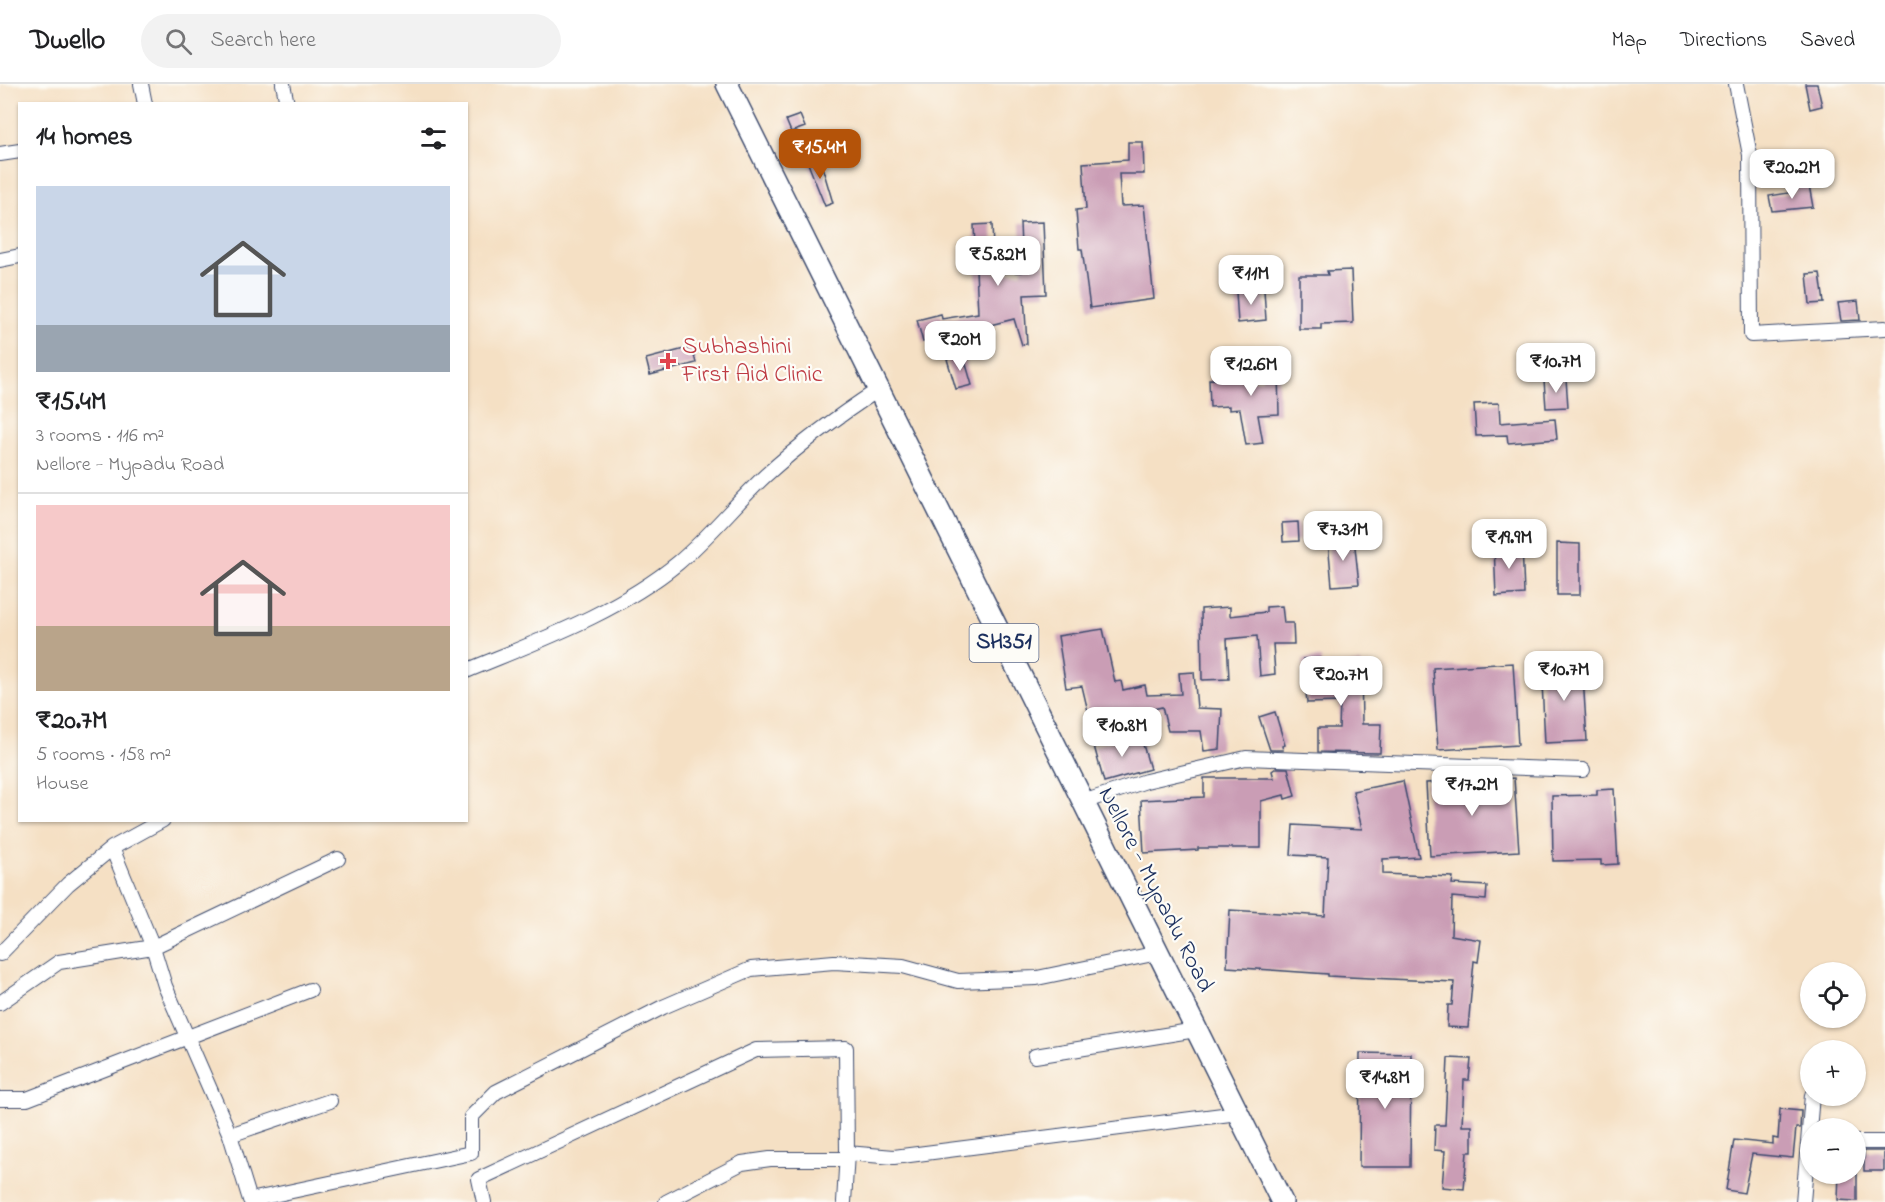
<!DOCTYPE html>
<meta charset="utf-8">
<style>
body{margin:0;font-family:"Indie Flower",sans-serif;background:#f2f2f2;color:#202124;height:100vh;display:flex;flex-direction:column;font-size:22px;white-space:nowrap}
*{box-sizing:border-box;margin:0}
p{font-size:20px;color:#757577}
.icon{flex:none;width:33px;height:33px;fill:none;stroke:currentColor;stroke-width:2;stroke-linecap:round;stroke-linejoin:round}
.map{position:relative;flex:1;overflow:hidden}
.side{position:absolute;left:18px;top:18px;width:450px;height:720px;display:flex;flex-direction:column;background:#fff;border-radius:0px;box-shadow:0 2px 4px #0004}
.side>*{flex:none}
.buttons{position:absolute;left:1800px;top:878px;display:grid;gap:12px}
.buttons a{display:grid;place-items:center;width:66px;height:66px;border-radius:50%;background:#fff;box-shadow:0 2px 4px #0004;font-size:30px}
.price{position:absolute;translate:-50% -51px;padding:0 14px;border-radius:12px;background:#fff;color:#222;font-size:20px;line-height:39px;filter:drop-shadow(0 2px 3px #0008)}
.price::after{content:'';position:absolute;left:50%;top:36px;width:18px;height:14px;margin-left:-9px;background:inherit;clip-path:polygon(0 0,100% 0,50% 100%)}
.price.active{background:#b45309;color:#fff}
ul{padding:0;list-style:none}
li{display:grid;align-content:center;gap:12px;height:318px;padding:0 18px}
li+li{border-top:2px solid #e0e0e0}
li span{display:grid;place-items:center;height:186px;border-radius:0px;color:#555}
li>.icon{margin-inline-start:auto}
span .icon{width:108px;height:108px;fill:#fffc;stroke-width:1}
li b{font-size:26px}
h2{display:flex;justify-content:space-between;align-items:center;height:72px;padding:0 18px;font-size:26px}
header{display:flex;align-items:center;gap:36px;box-sizing:border-box;height:84px;padding:0 30px;background:#fff;border-bottom:2px solid #e0e0e0}
header strong{font-size:28px}
nav{display:flex;gap:33px;margin-inline-start:auto;font-size:21px}
.search{width:420px;height:54px;background:#f2f2f2;display:flex;align-items:center;gap:15px;box-sizing:border-box;padding:0 21px;border-radius:33px;color:#757577;font-size:22px}
.map>svg:first-child{display:block}
.building{fill:#ca9db5}
.lines{fill:none;stroke-linecap:round;stroke-linejoin:round}
.minor-casing{stroke:#3c4a6d;stroke-width:16}
.primary-casing{stroke:#3c4a6d;stroke-width:24}
.minor{stroke:#fff;stroke-width:14}
.primary{stroke:#fff;stroke-width:21}
.health-dot{fill:#e0444e;stroke:#fdfcf7;stroke-width:2}
.labels{text-anchor:middle;dominant-baseline:central;stroke-width:4.5;stroke-linejoin:round;paint-order:stroke}
.shield{fill:#fdfcf7;stroke:#5f6c8c;stroke-width:1.5}
.shield-label{font-size:22px;font-weight:bold;fill:#1b2f5e}
.health-label{font-size:24px;fill:#be3a42;stroke:#fdfcf7;text-anchor:start}
.street-label{font-size:24px;fill:#1b2f5e;stroke:#fdfcf7}
</style>
<header>
<strong>Dwello</strong>
<div class="search"><svg class="icon" aria-label="search" viewBox="0 0 24 24"><circle cx="10" cy="10" r="6"/><path d="M15 15l6 6"/></svg>Search here</div>
<nav><a>Map</a><a>Directions</a><a>Saved</a></nav>
</header>
<div class="map">
<svg width="1885" height="1118" viewBox="0 0 1885 1118">
<rect width="100%" height="100%" fill="#fdfcf7"/>
<filter id="ink" filterUnits="userSpaceOnUse"><feTurbulence type="fractalNoise" baseFrequency=".0167" numOctaves="2"/><feDisplacementMap in="SourceGraphic" scale="12" xChannelSelector="R" yChannelSelector="G"/><feConvolveMatrix kernelMatrix="1 2 1 2 8 2 1 2 1" color-interpolation-filters="sRGB"/></filter>
<filter id="wash" filterUnits="userSpaceOnUse"><feTurbulence type="fractalNoise" baseFrequency=".008" numOctaves="4" result="noise"/><feDisplacementMap in="SourceGraphic" scale="24" xChannelSelector="R" yChannelSelector="G"/><feGaussianBlur stdDeviation="1.35" result="paint"/><feColorMatrix in="noise" values="0 0 0 0 0 0 0 0 0 0 0 0 0 0 0 0 0 1.4 0 .05"/><feComposite in="paint" operator="in"/></filter>
<g filter="url(#wash)">
<rect width="100%" height="100%" fill="#f5e0c4"/>
<g id="blocks">
<path class="building" d="M1805,0H1817L1822,22L1810,25Z
M800,31L805,43L791,48L786,36Z
M1128,58H1143L1144,90H1119L1121,122L1144,121L1154,215L1090,224L1082,165H1079L1076,126L1086,125L1083,79L1128,76Z
M819,72L833,119L825,122L807,77Z
M1809,101L1813,123L1772,127L1769,112L1795,108L1794,104Z
M1043,138L1046,210L1024,211L1027,260L1022,261L1014,235L923,258L917,236L941,230L942,235L978,229L974,141L992,140L994,189L1022,188L1020,139Z
M1351,186L1353,239L1321,240V245H1299V191H1328L1327,187Z
M1820,189L1824,219L1810,220L1807,190Z
M1264,206L1266,236L1238,239L1236,208Z
M1858,217L1860,236L1841,237L1838,219Z
M692,263L696,279L650,291L646,275Z
M963,270L972,301L956,305L947,275Z
M1281,271L1282,288L1278,289L1279,330L1258,331L1263,359L1246,361L1240,325L1229,326V322L1210,323L1209,295L1262,296L1260,272Z
M1566,295L1568,323L1546,324L1544,296Z
M1499,319L1500,339L1555,335L1557,355L1508,359L1507,351L1476,352L1474,320Z
M1298,438L1299,457L1283,458L1282,439Z
M1354,454L1359,500L1332,502L1328,457Z
M1557,459L1580,460V511H1557Z
M1522,460L1524,510L1496,512L1494,461Z
M1282,522L1284,539H1293L1294,560H1273L1275,590L1260,592L1257,552L1227,555L1229,595L1202,596L1201,525L1230,523V532L1266,528V523Z
M1103,545L1115,598L1121,597L1123,606L1145,601L1147,611L1181,610L1179,589L1194,588L1197,624L1222,625L1220,665L1204,667L1201,647H1168L1162,623L1128,631L1127,628L1091,640L1082,602L1066,604L1058,552Z
M1321,574V581L1361,579L1362,640H1381L1380,669L1318,668V644H1339L1340,618L1307,619L1303,575Z
M1582,576L1587,657L1545,659L1541,578Z
M1513,579L1518,661L1438,666L1433,584Z
M1275,628L1285,661L1282,662L1283,666H1270L1259,633Z
M1140,650L1150,685L1104,698L1094,662Z
M1276,684H1288L1295,712L1285,715L1284,711L1261,717V764H1198V766L1144,769L1141,716L1204,713V694H1274L1272,687Z
M1514,694L1519,767L1430,772L1426,699Z
M1403,697L1419,773L1383,775V790L1453,793L1452,800L1487,802L1486,816L1452,813L1451,851L1481,856L1478,878L1474,877L1468,944L1447,943L1448,921H1452L1454,898L1328,892V890L1227,883L1230,826L1325,832L1328,773L1291,771L1293,741L1362,745L1353,707Z
M1614,705L1618,780L1601,781V776L1553,777L1552,712L1597,711V706Z
M1360,969L1411,970L1410,1083H1359Z
M1448,974L1471,975L1469,996H1464L1462,1042H1472V1068H1467L1464,1105L1442,1103L1445,1067L1434,1066L1435,1041H1445Z
M1780,1025L1801,1027L1800,1044H1796L1793,1074L1752,1070L1744,1109L1726,1106L1734,1056L1773,1060V1054L1778,1055Z
M1864,1067H1884V1087H1864Z
M1839,1089L1857,1090V1117L1838,1116Z"/>
</g>
</g>
<g filter="url(#ink)">
<use href="#blocks" fill-opacity="0" stroke="#3c4a6d" stroke-width="1.5"/>
<g class="lines">
<defs>
<path id="minor" d="M141,0L145,20
M283,0L287,20
M1736,0L1750,71L1751,251L1885,244
M0,70L20,67
M0,176L20,172
M466,587C538,557 617,529 678,479C709,453 735,420 765,392C800,360 838,332 878,306
M1083,718L1146,697L1246,674L1583,686
M112,764L153,863L165,902L230,1051L250,1116L471,1069V1033L496,1008L663,923L751,885L834,878L903,882L958,897L1037,894L1158,869
M0,870L68,800L112,764L163,736
M0,919L59,878L153,863L338,775
M1035,972L1196,946
M0,1015H27L310,906
M230,1051L330,1017
M1856,1058H1885
M847,1069L894,1073L1238,1029
M484,1118L479,1095L756,966L846,964L847,1069L844,1118
M666,1118L742,1079L770,1075H847
M1803,1118L1812,1011"/>
<path id="primary" d="M727,0L1282,1118"/>
</defs>
<use href="#minor" class="minor-casing"/>
<use href="#primary" class="primary-casing"/>
<use href="#minor" class="minor"/>
<use href="#primary" class="primary"/>
</g>
</g>
<path class="health-dot" d="M665 268h6v6h6v6h-6v6h-6v-6h-6v-6h6z"/>
<g class="labels">
<rect class="shield" x="969.5" y="540" width="69" height="38" rx="4.5"/>
<g class="shield-label">
<text x="1004" y="559">SH351</text>
</g>
<g class="health-label">
<text x="682" y="263">Subhashini<tspan x="682" dy="28">First Aid Clinic</tspan></text>
</g>
<g class="street-label">
<text transform="translate(1155 806) rotate(63)">Nellore - Mypadu Road</text>
</g>
</g>
</svg>
<div class="buttons">
<a><svg class="icon" aria-label="locate" viewBox="0 0 24 24"><circle cx="12" cy="12" r="6"/><path d="M12 2v4M12 18v4M2 12h4M18 12h4"/></svg></a>
<a>+</a>
<a>−</a>
</div>
<b class="price active" style="left:820px;top:96px">₹15.4M</b>
<b class="price" style="left:1792px;top:116px">₹20.2M</b>
<b class="price" style="left:998px;top:203px">₹5.82M</b>
<b class="price" style="left:1251px;top:222px">₹11M</b>
<b class="price" style="left:960px;top:288px">₹20M</b>
<b class="price" style="left:1556px;top:310px">₹10.7M</b>
<b class="price" style="left:1251px;top:313px">₹12.6M</b>
<b class="price" style="left:1343px;top:478px">₹7.31M</b>
<b class="price" style="left:1509px;top:486px">₹19.9M</b>
<b class="price" style="left:1564px;top:618px">₹10.7M</b>
<b class="price" style="left:1341px;top:623px">₹20.7M</b>
<b class="price" style="left:1122px;top:674px">₹10.8M</b>
<b class="price" style="left:1472px;top:733px">₹17.2M</b>
<b class="price" style="left:1385px;top:1026px">₹14.8M</b>
<section class="side">
<h2>14 homes<svg class="icon" aria-label="filters" viewBox="0 0 24 24"><path d="M4 7h16M4 17h16"/><circle cx="9" cy="7" r="2"/><circle cx="15" cy="17" r="2"/></svg></h2>
<ul>
<li><span style="background:linear-gradient(#c9d6e8 75%,#9aa5b1 0)"><svg class="icon" aria-label="home" viewBox="0 0 24 24"><path d="M3 11l9-7 9 7M6 9v11h12V9"/></svg></span><div><b>₹15.4M</b><p>3 rooms · 116 m²</p><p>Nellore - Mypadu Road</p></div></li>
<li><span style="background:linear-gradient(#f6c9c9 65%,#b9a48a 0)"><svg class="icon" aria-label="home" viewBox="0 0 24 24"><path d="M3 11l9-7 9 7M6 9v11h12V9"/></svg></span><div><b>₹20.7M</b><p>5 rooms · 158 m²</p><p>House</p></div></li>
</ul>
</section>
</div>
